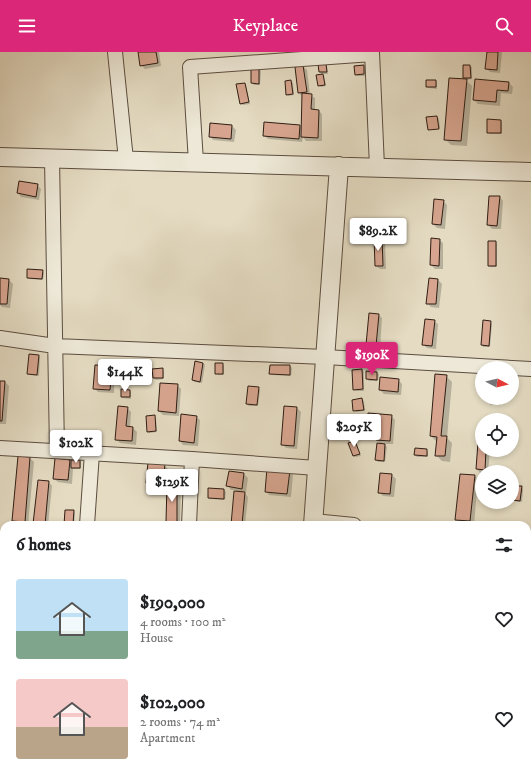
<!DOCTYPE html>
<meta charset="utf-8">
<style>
body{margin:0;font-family:"IM FELL DW Pica",serif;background:#f6f6f6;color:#202124;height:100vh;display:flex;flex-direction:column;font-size:15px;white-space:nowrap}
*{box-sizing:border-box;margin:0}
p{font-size:13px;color:#757577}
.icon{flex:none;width:22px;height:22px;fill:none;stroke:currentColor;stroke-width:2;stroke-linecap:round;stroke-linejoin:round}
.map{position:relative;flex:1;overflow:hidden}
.side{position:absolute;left:0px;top:469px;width:531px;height:256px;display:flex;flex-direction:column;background:#fff;border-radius:12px 12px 0 0;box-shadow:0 2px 6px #0003}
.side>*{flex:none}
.needle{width:26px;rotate:97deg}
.fabs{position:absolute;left:475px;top:309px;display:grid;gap:8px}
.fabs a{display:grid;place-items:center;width:44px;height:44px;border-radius:50%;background:#fff;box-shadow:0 2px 6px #0003;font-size:20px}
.price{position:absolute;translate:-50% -34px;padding:0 9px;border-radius:4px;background:#fff;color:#222;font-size:13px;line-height:26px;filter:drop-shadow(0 1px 2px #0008)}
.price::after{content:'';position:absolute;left:50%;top:24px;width:12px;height:9px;margin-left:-6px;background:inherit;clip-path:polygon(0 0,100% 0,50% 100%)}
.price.current{background:#db2777;color:#fff}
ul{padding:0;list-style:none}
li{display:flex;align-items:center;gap:12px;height:100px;padding:0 16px}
li span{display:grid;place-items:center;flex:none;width:112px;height:80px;border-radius:4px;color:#555}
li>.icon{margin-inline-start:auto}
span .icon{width:48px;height:48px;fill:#fffc;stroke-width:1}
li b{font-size:17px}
h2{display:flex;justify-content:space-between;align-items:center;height:48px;padding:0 16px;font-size:17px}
header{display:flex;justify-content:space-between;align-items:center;height:52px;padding:0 16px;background:#db2777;color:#fff;font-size:18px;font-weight:600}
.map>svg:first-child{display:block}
.shadow{fill:#0003}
.building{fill:#d7a58f;stroke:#2e1e13}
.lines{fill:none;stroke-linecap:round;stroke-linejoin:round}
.minor-casing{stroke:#5c4d3f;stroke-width:16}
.tertiary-casing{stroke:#5c4d3f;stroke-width:20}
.minor{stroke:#ede8d7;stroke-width:14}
.tertiary{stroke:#ede8d7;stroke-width:18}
</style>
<header><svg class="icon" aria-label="menu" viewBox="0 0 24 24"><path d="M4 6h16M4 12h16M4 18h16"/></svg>Keyplace<svg class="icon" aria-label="search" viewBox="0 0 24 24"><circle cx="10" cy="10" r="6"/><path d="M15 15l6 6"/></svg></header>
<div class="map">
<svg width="531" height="725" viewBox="0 0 531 725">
<rect width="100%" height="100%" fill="#e4dbc2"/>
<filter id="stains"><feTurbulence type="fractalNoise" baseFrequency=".005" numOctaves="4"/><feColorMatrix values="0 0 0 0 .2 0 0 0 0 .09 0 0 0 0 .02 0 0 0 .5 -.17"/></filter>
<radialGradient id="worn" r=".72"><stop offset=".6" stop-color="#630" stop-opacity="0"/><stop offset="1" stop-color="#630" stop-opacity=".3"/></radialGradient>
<path class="shadow" d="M139,0H159L161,14L145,17L141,13Z
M485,0H502L500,21L490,20L486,16L487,1Z
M326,13L327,14L328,22H321L324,24L326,34L321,35L319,33L322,23L320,20Z
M303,14L307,18L310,43L315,46V58L319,59L322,62V89H306L303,85L302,90L268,87L264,83L300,74L303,77V45L299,41Z
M364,14L365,16L366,24H357L356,22Z
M464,14H470L472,15V27L466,28L472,34L467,94L451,93L445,87L466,28L464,26Z
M252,17H259L261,19L260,33H254L252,31Z
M291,29L293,31L294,43L288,44L287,42Z
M436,29L437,31V37L429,36L427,35Z
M509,31L513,35L512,42L501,41L500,54L478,52L474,48Z
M244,32L246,33L250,52L243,53L241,52Z
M437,65L439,67L440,76L429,77Z
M500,69L502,70V82H490L488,80Z
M232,74L236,78L234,90L213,88L210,84Z
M37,133L41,137L39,148L21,145L18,141Z
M500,145L503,149L501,177H492L488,173Z
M443,149L447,153L445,177L437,176L433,172Z
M382,186L385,189L386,217H380L376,214Z
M439,188L443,191V217H435L431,213Z
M495,190L497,191V215H490L489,213Z
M42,219L44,221L43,228L30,227L28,225Z
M9,228L13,232L10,256L2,255L0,253V231Z
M438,228L442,232L439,256L431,255L427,251Z
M379,263L382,266L380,297L371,296L367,292Z
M434,269L438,272L436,297L427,296L423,292Z
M483,269L490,270L492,272L490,295H483L482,293Z
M39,304L40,305L39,324L30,323L28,321Z
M203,311L205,313L202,331L194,330L193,328Z
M222,312L224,314V323H218L216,321Z
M290,314L292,316L291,324L272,323L270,322Z
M111,315L115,319L114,341L98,340L94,336Z
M162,317L164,319V327L156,328L154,326Z
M362,318L364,320V339H356L354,337L353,319Z
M377,321L379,322L378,329H369L367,327Z
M446,324L452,330L447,386L452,391L450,410L442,409L436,403L437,390L431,384Z
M398,328L402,332L401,343L384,342L380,338Z
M0,330H5L9,334L6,372H0Z
M177,333L181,337L179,364L163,363L159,359Z
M258,336L260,338L258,354H249L247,352Z
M130,339L131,340V347L123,346L122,345Z
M488,346H501V353H491L487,349Z
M362,348L364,349L365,359L356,360L354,358Z
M285,355L297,356L301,360L297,397L286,396L282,392Z
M127,356L131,360L130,376H133L137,380L136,393L120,391L116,387Z
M154,364L156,366L157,380L149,381L148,379Z
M391,364L395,368L393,392H384L387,395L385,410H378L376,408L382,393L377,388V379H372L368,375Z
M196,365L200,368L198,394L183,393L180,389Z
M355,390L361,404L355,405L353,404Z
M482,392V398H490L488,420L480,421L477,417Z
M415,397L426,398L428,400V405H417L415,403Z
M19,405L30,406L34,410L28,473L17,472L13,469Z
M70,409L72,411L80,409L81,410V417H73L72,432L58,430L54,427Z
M164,413L168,417L167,432H177L181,436L180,473H171L167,470L168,436L151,434L147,430Z
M289,419L293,423L291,445L269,443L266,439Z
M244,422L248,426L246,440L243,439L248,445L245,473H232L236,438H231L228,434Z
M392,423L396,427L394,445L383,444L379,440Z
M475,424L478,428L474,473L460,471L456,467Z
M49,430L52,434L48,473H36L34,471Z
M521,435L523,437L522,450L515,449L513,448Z
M209,437L224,438L226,440L225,448L210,447L209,445Z
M74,459L75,461L74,473H65Z
M2,579H4V591L1,588Z
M104,721H137V725H104Z
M354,721H383V725H353Z
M418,721H435L434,725H417Z"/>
<path class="building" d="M138,0H156L158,11L140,14Z
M487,0H498L497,18L485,17Z
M318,12H326L327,20H319Z
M303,13L307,40L298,41L295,15Z
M364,13V22L355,23L354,14Z
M463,13H470L471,26H463Z
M251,16H259V32L251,31Z
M323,22L325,33L318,34L316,23Z
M449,26L467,27L461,89L444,88Z
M475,27L509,30L508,39L497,38L496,50L473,48Z
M291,28L293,42L286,43L285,29Z
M426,28H436V35H426Z
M245,31L249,50L240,52L236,32Z
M302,41L312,42L311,57L319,58L318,86L301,85Z
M437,64L439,77L428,78L426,65Z
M487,67L501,68V81H487Z
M264,70L300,73L299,87L263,84Z
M210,71L232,73L231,87L209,85Z
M19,129L38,132L36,145L17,141Z
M489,144H500L497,174L487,173Z
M434,147L444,148L441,173L432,172Z
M374,185H382L383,214H375Z
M431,186L440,187L439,214L430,213Z
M488,189H496V214H488Z
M27,217L43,218L42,227L27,226Z
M0,226L9,227L7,252H0Z
M429,226L438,227L436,252H426Z
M369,261L379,262L376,294L366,293Z
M425,267L435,268L432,294L422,293Z
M483,268L491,269L489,294L481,293Z
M29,302L39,303L37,323L27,322Z
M195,309L203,311L200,330L192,328Z
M215,311H223V322H215Z
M95,313L112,314L110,338L93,337Z
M270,313H290V323L269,322Z
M163,316V326H153L152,317Z
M362,317L363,337L353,338L352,318Z
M366,319L377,320V328L366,327Z
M435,322L447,323L441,384H447L445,404H435L437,385L430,384Z
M380,325L399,327L398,340L379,338Z
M0,329H5L2,369H0Z
M160,331L178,332L176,361L158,359Z
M248,334L259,335L257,353L246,352Z
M121,337L130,338V345H121Z
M362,346L364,358L353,359L352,348Z
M118,354L128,355L126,374L133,375L132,389L115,388Z
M284,354L297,355L294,394L281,393Z
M368,361L392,363L390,389L376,388L377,376L367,375Z
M181,362L197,364L194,391L179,389Z
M155,363L156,379L147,380L146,364Z
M355,389L360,402L353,404L348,391Z
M478,390L482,391V398H486L485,418L476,417Z
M377,391L385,392L384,409L375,408Z
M415,396L427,397V404L414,403Z
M18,404L30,405L25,470L12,469Z
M55,406L70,408L68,428L53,427Z
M71,408H80V416H71Z
M148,410L165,412L163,432L146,431Z
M267,416L290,418L287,442L265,440Z
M229,419L244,421L242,437L226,434Z
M380,421L392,422L390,442L378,441Z
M460,422L475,423L470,469L455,468Z
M38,428L49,429L45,473L33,472Z
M167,431H177V470H166Z
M513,434H522L520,449L512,448Z
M208,436L224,437V447L208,446Z
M234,439L245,440L242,473H231Z
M65,458H74L73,473H64Z
M103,721H132L131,722H123L122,725H103Z
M247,721L265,722L264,725H247Z
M353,721H377V725H352Z
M417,721H430V725H416Z
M441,721H455V725H440Z"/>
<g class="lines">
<defs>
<path id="minor" d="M115,0L126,108
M372,0L377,115
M52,106L57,399
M196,110L190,15L372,2
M0,286L55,294L325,305L531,317
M0,396L192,407L317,416
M313,469L354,473
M87,473L92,401
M189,473L192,407
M527,488H531
M0,637H4
M76,725V721
M180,725V721
M477,725V721"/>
<path id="tertiary" d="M0,105L531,120
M313,473L339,114
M296,725V721"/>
</defs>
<use href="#minor" class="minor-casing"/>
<use href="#tertiary" class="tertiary-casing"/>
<use href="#minor" class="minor"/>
<use href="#tertiary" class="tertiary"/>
</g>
<rect width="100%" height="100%" filter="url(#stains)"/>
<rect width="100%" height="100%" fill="url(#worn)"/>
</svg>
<div class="fabs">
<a><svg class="needle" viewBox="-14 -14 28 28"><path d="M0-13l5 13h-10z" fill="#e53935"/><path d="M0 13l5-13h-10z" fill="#757577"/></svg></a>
<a><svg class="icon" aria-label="locate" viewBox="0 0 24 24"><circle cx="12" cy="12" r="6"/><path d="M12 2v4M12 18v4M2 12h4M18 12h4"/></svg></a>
<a><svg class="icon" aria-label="layers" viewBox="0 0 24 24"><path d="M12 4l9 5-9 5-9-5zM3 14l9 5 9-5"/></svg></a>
</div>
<b class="price" style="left:378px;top:200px">$89.2K</b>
<b class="price current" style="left:372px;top:324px">$190K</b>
<b class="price" style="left:125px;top:341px">$144K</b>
<b class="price" style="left:354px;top:396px">$205K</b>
<b class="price" style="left:76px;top:412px">$102K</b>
<b class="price" style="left:172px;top:451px">$129K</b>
<section class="side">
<h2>6 homes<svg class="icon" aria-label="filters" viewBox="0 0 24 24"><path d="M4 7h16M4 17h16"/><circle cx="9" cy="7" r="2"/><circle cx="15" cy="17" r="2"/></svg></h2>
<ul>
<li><span style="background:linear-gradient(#bfe0f5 65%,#7fa58c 0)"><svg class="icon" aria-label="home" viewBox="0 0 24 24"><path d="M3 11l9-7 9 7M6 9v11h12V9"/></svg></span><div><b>$190,000</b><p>4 rooms · 100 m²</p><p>House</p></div><svg class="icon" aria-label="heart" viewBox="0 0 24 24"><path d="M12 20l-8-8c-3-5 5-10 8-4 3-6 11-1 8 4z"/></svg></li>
<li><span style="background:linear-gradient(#f6c9c9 60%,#b9a48a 0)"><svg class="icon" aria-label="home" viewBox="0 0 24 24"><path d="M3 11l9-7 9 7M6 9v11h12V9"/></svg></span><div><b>$102,000</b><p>2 rooms · 74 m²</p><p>Apartment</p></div><svg class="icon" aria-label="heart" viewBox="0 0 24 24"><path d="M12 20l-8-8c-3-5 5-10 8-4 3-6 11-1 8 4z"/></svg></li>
</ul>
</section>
</div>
